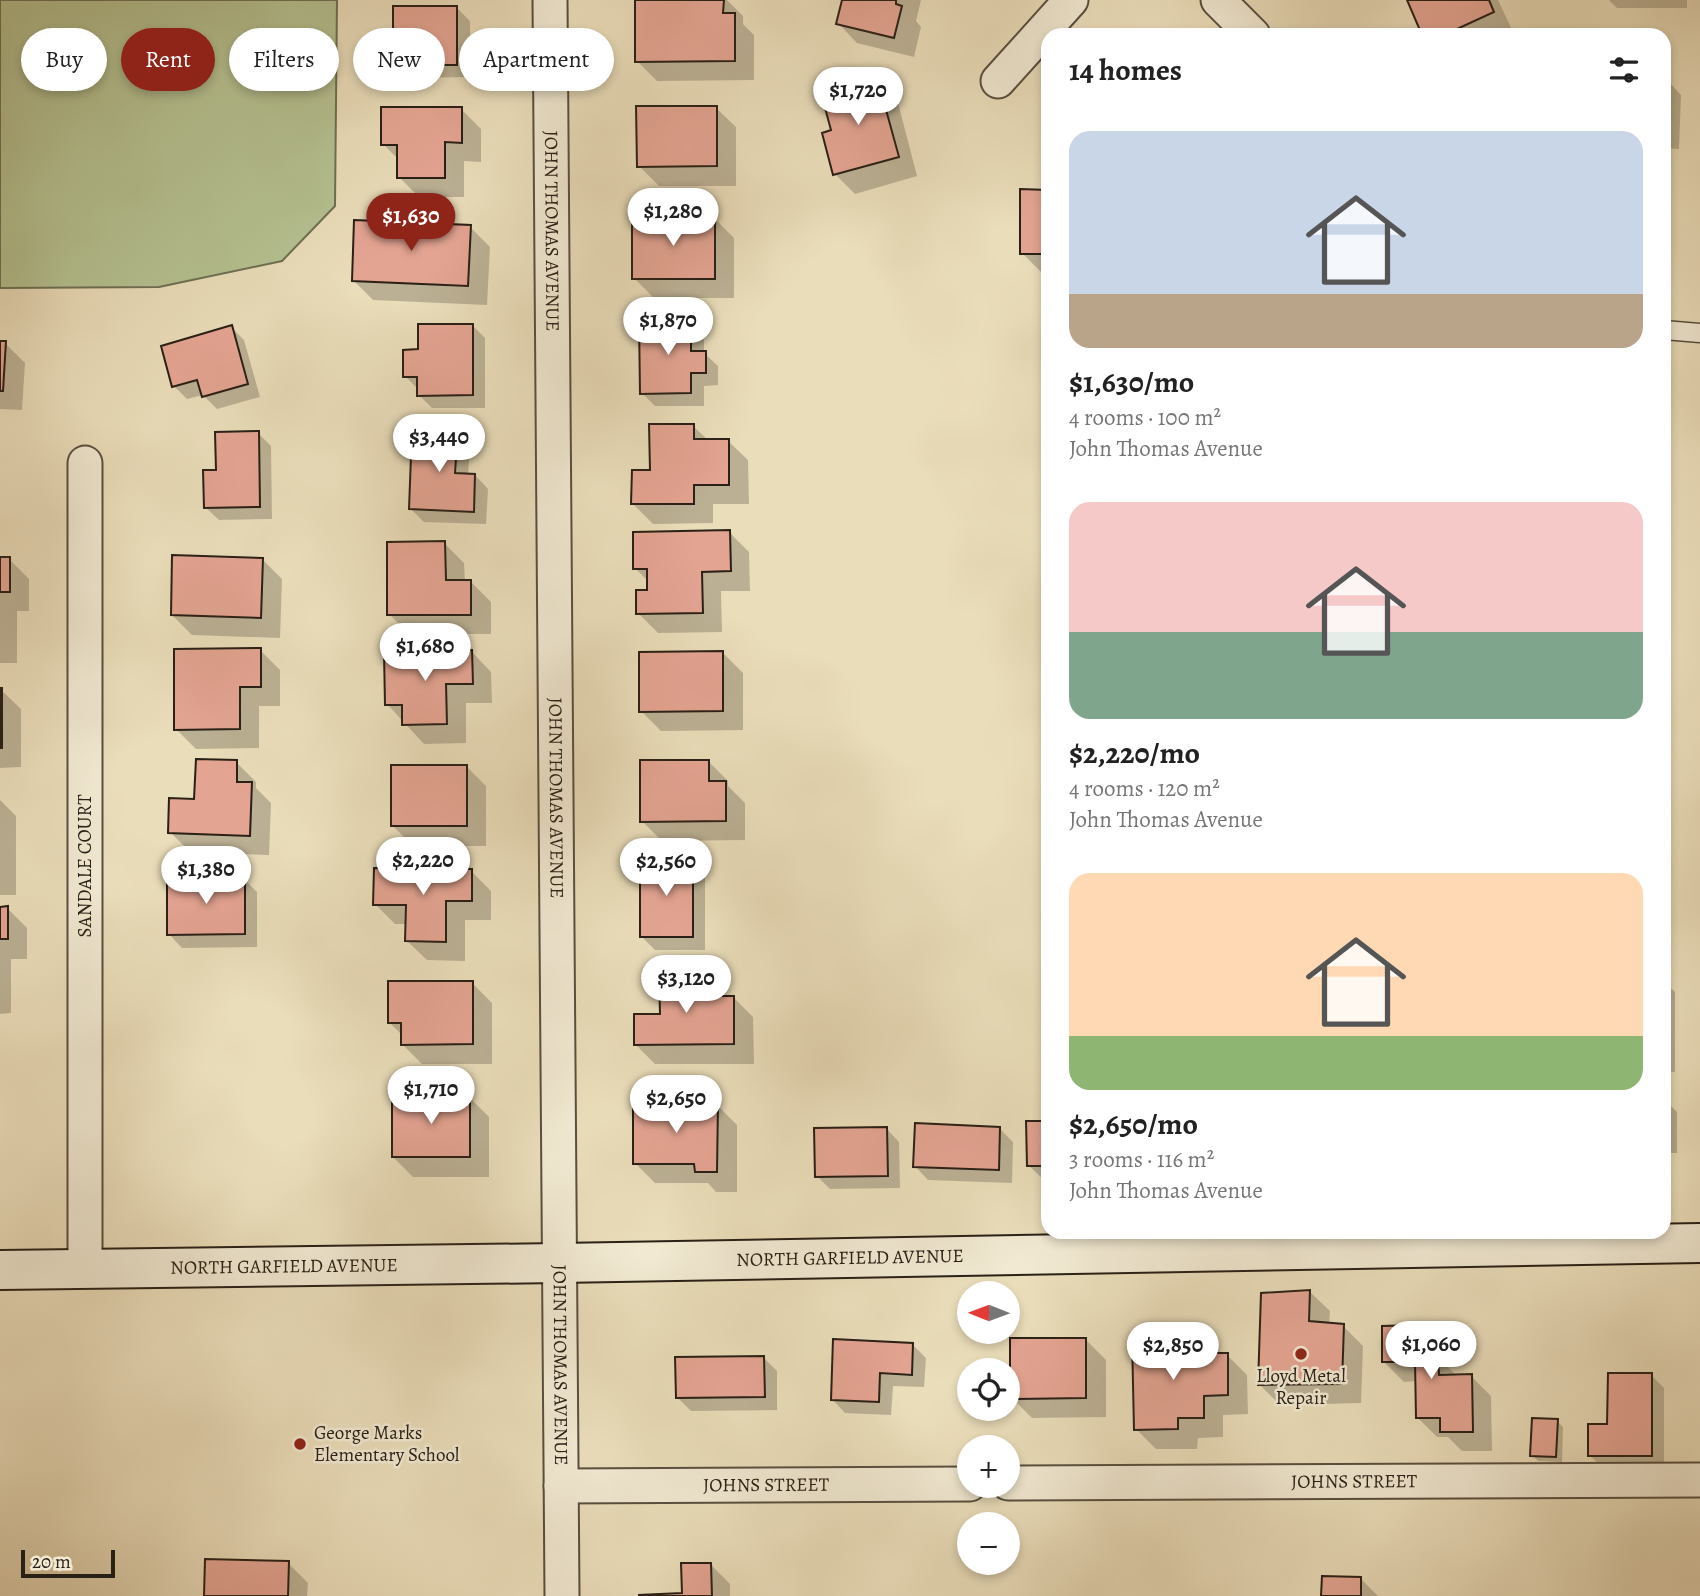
<!DOCTYPE html>
<meta charset="utf-8">
<style>
body{margin:0;font-family:Alegreya,serif;background:#f2f2f2;color:#222;height:100vh;display:flex;flex-direction:column;font-size:26px;white-space:nowrap}
*{box-sizing:border-box;margin:0}
p{font-size:23px;color:#767676}
.icon{flex:none;width:38px;height:38px;fill:none;stroke:currentColor;stroke-width:2;stroke-linecap:round;stroke-linejoin:round}
.map{position:relative;flex:1;overflow:hidden}
.panel{position:absolute;left:1041px;top:28px;width:630px;height:1211px;display:flex;flex-direction:column;background:#fff;border-radius:21px;box-shadow:0 4px 10px #0003}
.panel>*{flex:none}
.top-card{position:absolute;left:21px;top:28px;width:665px;height:63px;display:flex;gap:14px}
.needle{width:46px;rotate:271deg}
.controls{position:absolute;left:957px;top:1281px;display:grid;gap:14px}
.controls a{display:grid;place-items:center;width:63px;height:63px;border-radius:50%;background:#fff;box-shadow:0 4px 10px #0003;font-size:35px}
.scale{position:absolute;left:21px;bottom:18px;width:94px;box-sizing:border-box;padding-left:7px;border:4px solid #292016;border-top:0;font-size:19px;line-height:24px;white-space:nowrap;color:#292016;-webkit-text-stroke:5px #f1e9d2;paint-order:stroke}
.price{position:absolute;translate:-50% -60px;padding:0 16px;border-radius:24px;background:#fff;color:#222;font-size:23px;line-height:46px;filter:drop-shadow(0 2px 4px #0008)}
.price::after{content:'';position:absolute;left:50%;top:42px;width:21px;height:16px;margin-left:-10px;background:inherit;clip-path:polygon(0 0,100% 0,50% 100%)}
.price.on{background:#8f2418;color:#fff}
ul{padding:0;list-style:none}
li{display:grid;align-content:center;gap:14px;height:371px;padding:0 28px}
li span{display:grid;place-items:center;height:217px;border-radius:21px;color:#555}
li>.icon{margin-inline-start:auto}
span .icon{width:126px;height:126px;fill:#fffc;stroke-width:1}
li b{font-size:30px}
h2{display:flex;justify-content:space-between;align-items:center;height:84px;padding:0 28px;font-size:30px}
.chip{padding:0 24px;border-radius:32px;background:#fff;box-shadow:0 4px 10px #0003;font-size:24px;line-height:63px}
.chip.on{background:#8f2418;color:#fff}
.map>svg:first-child{display:block}
.green{fill:#b5c191;stroke:#6f7054;stroke-width:2}
.shadow{fill:#0003}
.building{fill:#e4a492;stroke:#292016;stroke-width:2}
.lines{fill:none;stroke-linecap:round;stroke-linejoin:round}
.lane-casing{stroke:#594f3f;stroke-width:21}
.street-casing{stroke:#594f3f;stroke-width:37}
.secondary-casing{stroke:#292016;stroke-width:42}
.lane{stroke:#f1e9d2;stroke-width:18}
.street{stroke:#f1e9d2;stroke-width:33}
.secondary{stroke:#f1e9d2;stroke-width:38}
.poi-dot{fill:#8f2418;stroke:#f1e9d2;stroke-width:2.5}
.labels{text-anchor:middle;dominant-baseline:central;stroke-width:5;stroke-linejoin:round;paint-order:stroke}
.street-label{font-size:19px;fill:#292016;stroke:#f1e9d2}
.poi-label{font-size:19px;fill:#292016;stroke:#f1e9d2}
</style>
<div class="map">
<svg width="1700" height="1596" viewBox="0 0 1700 1596">
<rect width="100%" height="100%" fill="#eaddba"/>
<filter id="stains"><feTurbulence type="fractalNoise" baseFrequency=".00286" numOctaves="4"/><feColorMatrix values="0 0 0 0 .2 0 0 0 0 .09 0 0 0 0 .02 0 0 0 .5 -.17"/></filter>
<radialGradient id="worn" r=".72"><stop offset=".6" stop-color="#630" stop-opacity="0"/><stop offset="1" stop-color="#630" stop-opacity=".3"/></radialGradient>
<path class="green" d="M0,0H337L335,206L282,261L159,287L0,288Z"/>
<path class="shadow" d="M636,0H727L743,16V24L754,35V80L657,81L637,61Z
M843,0H921L916,21L921,27L914,57L857,43L838,23Z
M1409,0H1498L1513,32L1507,35H1424Z
M1609,0H1687V8H1617Z
M456,7L470,21V77L408,78L395,65Z
M877,79L897,99L917,176L855,194L835,174L833,132Z
M1664,81H1668L1681,95L1679,149L1664,148Z
M716,108L736,127V186H659L639,166Z
M461,109L481,129V162L464,161V197H419L399,177V160L383,144Z
M1022,191H1048V273H1042L1022,253Z
M714,218L734,238V298H654L634,278Z
M470,227L490,247L487,305L373,300L353,280Z
M690,320L704,333V353L718,366V385L704,386V406H655L642,393Z
M472,325L485,338V408H432L419,395V390L405,376L420,351Z
M231,327L244,340L260,397L217,409L203,395L187,399L174,386Z
M0,343H5L25,363L22,410L0,409Z
M693,426L708,440L728,441L748,460L749,504H713V523L653,524L633,504L651,472Z
M457,432L470,445L468,475H475L488,489L486,524L424,522L411,509Z
M258,433L271,446L272,519L219,520L205,507L218,471Z
M729,532L749,552L750,591H721L722,632L658,633L638,613L649,592V582L635,568Z
M444,543L464,563L465,582H471L491,602V634H409L389,614Z
M0,559H9L29,579V611H17V663H0Z
M262,559L282,579L280,638L192,635L172,615Z
M260,650L280,670V706H259V748L196,749L176,729Z
M472,652L491,672L492,703H466V743L424,744L387,704Z
M723,653L743,673V730L661,731L641,711Z
M0,689L21,709V767L0,768Z
M708,761L728,781V786L745,803V840L662,841L642,821Z
M236,762L256,782V788L271,803L269,855L190,852L170,832L196,801Z
M466,766L486,786V846H413L393,826Z
M0,800L16,816V895H0Z
M692,862L705,875V950H655L642,937Z
M471,871L491,891V920H465V961L427,960L407,941V924H395L375,904Z
M244,879L257,892V947L182,948L169,934Z
M0,908H7L27,928V959H11V1013L0,1014Z
M696,973L716,993V998L733,997L753,1017L754,1064H655L635,1044L661,1016Z
M1664,982L1675,992V1072H1664Z
M472,983L492,1003V1064H422L402,1044V1035L390,1023Z
M469,1097L489,1117V1177H413L393,1157Z
M1664,1099L1677,1112V1153H1664Z
M717,1105L737,1125V1192H716L708,1183H655L635,1163Z
M1048,1122V1178H1042L1028,1165V1123Z
M886,1128L899,1142L900,1188L830,1189L817,1176Z
M1000,1129L1013,1142L1012,1183L928,1180L915,1166Z
M1310,1292L1330,1311L1329,1325L1343,1326L1363,1346L1361,1403L1280,1405L1260,1385Z
M1418,1327L1438,1347V1358L1457,1376H1471L1491,1396L1492,1451H1462L1448,1437H1437L1418,1418L1417,1381L1404,1382L1384,1362Z
M1175,1338L1192,1355H1227L1247,1375L1248,1414L1223,1415V1437L1198,1438L1197,1449H1156L1136,1429Z
M1086,1340L1106,1360V1417L1032,1418L1012,1398Z
M913,1345L926,1358L924,1387L893,1386L891,1415L845,1413L832,1399Z
M764,1358L777,1371V1410L691,1411L678,1398Z
M1651,1375L1664,1388V1469L1603,1468L1589,1455L1609,1426Z
M1557,1421L1563,1427L1562,1462L1538,1461L1532,1455Z
M288,1563L308,1583L307,1596H206Z
M710,1564L730,1584V1596H652L683,1595Z
M1361,1579L1378,1596H1323Z"/>
<path class="building" d="M635,0H724L723,13H735V61L635,62Z
M842,0H896V4L902,6L894,38L836,24Z
M1407,0H1489L1494,12L1444,35H1422Z
M393,6H457V65H393Z
M877,77L899,157L833,175L822,133L831,130L821,93Z
M1664,80H1669L1666,137H1664Z
M636,106H717V166L637,167Z
M381,107H462V143L445,142V178H397V145H381Z
M1020,189L1048,190V254H1020Z
M632,216L715,217V279H632Z
M354,220L471,225L468,286L352,281Z
M639,319H691V351H706V373H691V393L640,394Z
M418,324H473V395L417,396V377H403V350L418,349Z
M232,325L248,384L202,397L197,380L172,387L161,346Z
M0,341H6L3,391H0Z
M649,424H694V439H729V485H694V504H631L632,470H650Z
M412,429L458,430L455,473L475,474L474,512L409,509Z
M259,431L260,507L204,508L203,470H216L215,432Z
M730,530L731,571L702,572L703,613L636,614V590H647V569H633V532Z
M445,541L446,580H471V615H387V542Z
M172,555L263,558L261,618L171,615Z
M0,557H10V592H0Z
M261,648V687H240V729L174,730V649Z
M472,650L473,684H446L447,724L402,725V705H385L384,652Z
M723,651V711L639,712V652Z
M0,688H2V748H0Z
M196,759L237,760V782H252L250,836L168,833L169,798L194,799Z
M640,760H709V781H726V821L640,822Z
M391,765H467V826H391Z
M640,860H693V937H640Z
M374,868L472,869V901H446V942L405,941L406,905H373Z
M245,877V934L167,935V878Z
M8,906V939H0V907Z
M659,971H697V996H734V1044L634,1045V1014H660Z
M388,981H473V1044L401,1045V1023H388Z
M392,1095H470V1157H392Z
M633,1103H718L717,1172H695L694,1164H633Z
M1026,1121H1048V1166H1027Z
M915,1123L1000,1127L999,1170L913,1167Z
M887,1127L888,1176L815,1177L814,1128Z
M1310,1290L1309,1321L1344,1324L1342,1384L1258,1385L1261,1293Z
M1419,1325L1420,1356L1438,1355L1439,1375L1472,1374L1473,1432H1440V1418H1416L1415,1362H1382V1326Z
M1176,1336V1353H1228V1395L1204,1396V1418H1178V1429L1134,1430L1132,1337Z
M1010,1338H1086V1398L1010,1399Z
M833,1339L913,1343L912,1375L880,1373L879,1402L831,1400Z
M764,1356L765,1397L676,1398L675,1357Z
M1608,1373H1652V1456H1588V1424H1607Z
M1532,1418L1558,1419L1556,1457L1530,1456Z
M205,1559L289,1561L288,1596H204Z
M681,1563H711L712,1596H639V1595L682,1593Z
M1322,1576L1361,1577V1596H1321Z"/>
<g class="lines">
<defs>
<path id="lane" d="M1664,330L1700,333"/>
<g id="street">
<path id="s1" d="M550,0L562,1596"/>
<path d="M1218,0L1253,35"/>
<path d="M998,81L1071,0"/>
<path d="M85,1269V463"/>
<path id="s2" d="M1008,1483L1700,1480"/>
<path id="s3" d="M561,1486L970,1484"/>
</g>
<g id="secondary">
<path id="s4" d="M0,1270L559,1263L1700,1243"/>
</g>
</defs>
<use href="#lane" class="lane-casing"/>
<use href="#street" class="street-casing"/>
<use href="#secondary" class="secondary-casing"/>
<use href="#lane" class="lane"/>
<use href="#street" class="street"/>
<use href="#secondary" class="secondary"/>
</g>
<g class="poi-dot">
<circle cx="1301" cy="1354" r="7"/>
<circle cx="300" cy="1444" r="7"/>
</g>
<g class="labels">
<g class="street-label">
<text stroke="none"><textPath href="#s1" startOffset="231">JOHN THOMAS AVENUE</textPath></text>
<text stroke="none"><textPath href="#s1" startOffset="798">JOHN THOMAS AVENUE</textPath></text>
<text transform="translate(85 866) rotate(-90)">SANDALE COURT</text>
<text stroke="none"><textPath href="#s4" startOffset="850">NORTH GARFIELD AVENUE</textPath></text>
<text stroke="none"><textPath href="#s4" startOffset="284">NORTH GARFIELD AVENUE</textPath></text>
<text stroke="none"><textPath href="#s1" startOffset="1365">JOHN THOMAS AVENUE</textPath></text>
<text stroke="none"><textPath href="#s2" startOffset="346">JOHNS STREET</textPath></text>
<text stroke="none"><textPath href="#s3" startOffset="205">JOHNS STREET</textPath></text>
</g>
<g class="poi-label">
<text x="1301" y="1376">Lloyd Metal<tspan x="1301" dy="22">Repair</tspan></text>
<text x="314" y="1433" text-anchor="start">George Marks<tspan x="314" dy="22">Elementary School</tspan></text>
</g>
</g>
<rect width="100%" height="100%" filter="url(#stains)"/>
<rect width="100%" height="100%" fill="url(#worn)"/>
</svg>
<div class="controls">
<a><svg class="needle" viewBox="-14 -14 28 28"><path d="M0-13l5 13h-10z" fill="#e53935"/><path d="M0 13l5-13h-10z" fill="#767676"/></svg></a>
<a><svg class="icon" aria-label="locate" viewBox="0 0 24 24"><circle cx="12" cy="12" r="6"/><path d="M12 2v4M12 18v4M2 12h4M18 12h4"/></svg></a>
<a>+</a>
<a>−</a>
</div>
<div class="scale">20 m</div>
<b class="price" style="left:858px;top:127px">$1,720</b>
<b class="price" style="left:673px;top:248px">$1,280</b>
<b class="price on" style="left:411px;top:253px">$1,630</b>
<b class="price" style="left:668px;top:357px">$1,870</b>
<b class="price" style="left:439px;top:474px">$3,440</b>
<b class="price" style="left:425px;top:683px">$1,680</b>
<b class="price" style="left:423px;top:897px">$2,220</b>
<b class="price" style="left:666px;top:898px">$2,560</b>
<b class="price" style="left:206px;top:906px">$1,380</b>
<b class="price" style="left:686px;top:1015px">$3,120</b>
<b class="price" style="left:431px;top:1126px">$1,710</b>
<b class="price" style="left:676px;top:1135px">$2,650</b>
<b class="price" style="left:1431px;top:1381px">$1,060</b>
<b class="price" style="left:1173px;top:1382px">$2,850</b>
<div class="top-card">
<a class="chip">Buy</a>
<a class="chip on">Rent</a>
<a class="chip">Filters</a>
<a class="chip">New</a>
<a class="chip">Apartment</a>
</div>
<section class="panel">
<h2>14 homes<svg class="icon" aria-label="filters" viewBox="0 0 24 24"><path d="M4 7h16M4 17h16"/><circle cx="9" cy="7" r="2"/><circle cx="15" cy="17" r="2"/></svg></h2>
<ul>
<li><span style="background:linear-gradient(#c9d6e8 75%,#b9a48a 0)"><svg class="icon" aria-label="home" viewBox="0 0 24 24"><path d="M3 11l9-7 9 7M6 9v11h12V9"/></svg></span><div><b>$1,630/mo</b><p>4 rooms · 100 m²</p><p>John Thomas Avenue</p></div></li>
<li><span style="background:linear-gradient(#f6c9c9 60%,#7fa58c 0)"><svg class="icon" aria-label="home" viewBox="0 0 24 24"><path d="M3 11l9-7 9 7M6 9v11h12V9"/></svg></span><div><b>$2,220/mo</b><p>4 rooms · 120 m²</p><p>John Thomas Avenue</p></div></li>
<li><span style="background:linear-gradient(#ffd9b3 75%,#8fb573 0)"><svg class="icon" aria-label="home" viewBox="0 0 24 24"><path d="M3 11l9-7 9 7M6 9v11h12V9"/></svg></span><div><b>$2,650/mo</b><p>3 rooms · 116 m²</p><p>John Thomas Avenue</p></div></li>
</ul>
</section>
</div>
